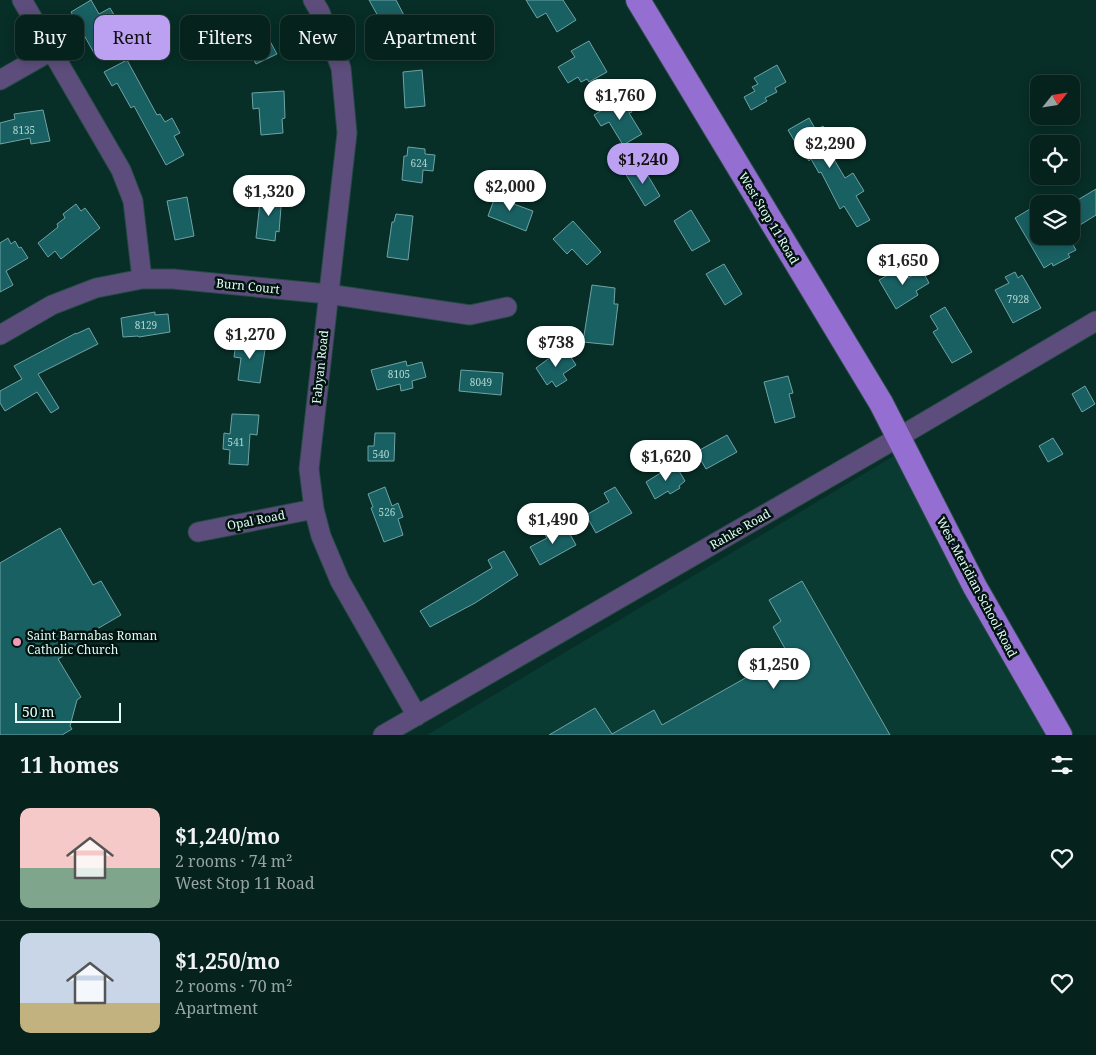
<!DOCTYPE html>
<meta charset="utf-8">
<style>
body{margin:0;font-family:"Noto Serif",serif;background:#0e2a26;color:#f1f3f6;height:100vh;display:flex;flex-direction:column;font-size:19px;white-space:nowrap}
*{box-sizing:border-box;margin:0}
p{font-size:16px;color:#97a4a4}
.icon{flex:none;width:28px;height:28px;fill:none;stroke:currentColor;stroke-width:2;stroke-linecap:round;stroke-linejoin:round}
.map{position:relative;height:735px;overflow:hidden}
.panel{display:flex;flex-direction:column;background:#05221d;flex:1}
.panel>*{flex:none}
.banner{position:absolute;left:15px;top:15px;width:500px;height:45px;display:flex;gap:10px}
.needle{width:32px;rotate:60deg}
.tools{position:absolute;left:1030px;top:75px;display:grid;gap:10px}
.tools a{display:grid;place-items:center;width:50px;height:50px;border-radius:10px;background:#05221d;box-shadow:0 2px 12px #0003,0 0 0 1px #263f3b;font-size:25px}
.scale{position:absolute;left:15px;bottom:12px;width:106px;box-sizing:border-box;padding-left:5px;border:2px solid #e2fbf5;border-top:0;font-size:14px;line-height:18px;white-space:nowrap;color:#e2fbf5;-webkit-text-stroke:4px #021410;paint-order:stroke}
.price{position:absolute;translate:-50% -42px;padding:0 11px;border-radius:18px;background:#fff;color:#222;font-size:16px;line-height:32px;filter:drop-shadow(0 1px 2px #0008)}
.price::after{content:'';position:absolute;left:50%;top:30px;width:15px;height:11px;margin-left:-8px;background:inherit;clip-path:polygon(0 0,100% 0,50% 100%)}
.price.selected{background:#bca0f2;color:#111}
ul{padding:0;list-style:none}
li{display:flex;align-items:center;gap:15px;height:125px;padding:0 20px}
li+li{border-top:1px solid #263f3b}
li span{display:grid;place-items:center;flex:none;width:140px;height:100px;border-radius:10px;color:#555}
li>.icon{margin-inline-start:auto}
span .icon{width:60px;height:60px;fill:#fffc;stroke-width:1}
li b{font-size:21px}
h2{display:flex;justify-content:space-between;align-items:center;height:60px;padding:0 20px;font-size:21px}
.chip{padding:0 18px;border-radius:10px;background:#05221d;box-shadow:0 2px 12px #0003,0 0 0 1px #263f3b;font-size:18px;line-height:45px}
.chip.selected{background:#bca0f2;color:#111}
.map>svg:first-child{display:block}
.built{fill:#093b33}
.building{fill:#196063;stroke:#6fa3a5}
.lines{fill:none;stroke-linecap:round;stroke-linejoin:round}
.minor-casing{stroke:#264b44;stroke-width:21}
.major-casing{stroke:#264b44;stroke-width:26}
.minor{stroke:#5d4d7c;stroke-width:19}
.major{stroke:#946fd1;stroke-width:24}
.poi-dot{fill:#f09ab5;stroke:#021410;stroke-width:2}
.labels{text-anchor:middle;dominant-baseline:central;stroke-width:5;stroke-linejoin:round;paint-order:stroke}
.number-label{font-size:10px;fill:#b0d4d0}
.street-label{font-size:12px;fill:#e2fbf5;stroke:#021410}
.poi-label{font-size:12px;fill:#e2fbf5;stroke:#021410;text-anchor:start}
</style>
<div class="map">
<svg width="1096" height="735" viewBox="0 0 1096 735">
<rect width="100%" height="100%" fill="#072e27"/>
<path class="built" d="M897,454L1057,735H427Z"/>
<path class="building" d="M91,0L99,14L110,8L122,28L111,34L115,41L94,53L71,12Z
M369,0H396L417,40L397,50Z
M526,0H563L576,20L557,32L546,13L537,18Z
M260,23L277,54L256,64L249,50L239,55L230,37Z
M589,41L607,72L589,82L587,79L581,82L578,77L568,83L558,67L575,57L571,51Z
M127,60L157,115L160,114L165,122L172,118L180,133L174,136L184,155L166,165L134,106L131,108L117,83L112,86L104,72Z
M777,65L786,82L775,88L777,92L765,98L767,101L751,110L744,97L755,91L752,87L758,84L754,78Z
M422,70L425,106L405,108L403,72Z
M284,91L285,118L282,119L283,133L261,135L259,108L253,109L252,93Z
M623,97L632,112L629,113L642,134L623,145L609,122L601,126L594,115Z
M43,110L50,141L31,144L30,138L0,144V123L15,119L14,114Z
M809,118L816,130L823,126L829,135L822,139L845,178L853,173L864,191L856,196L870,220L857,227L844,206L840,209L821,172L819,173L811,159L809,161L803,151L801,152L788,130Z
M408,147L425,149V154L435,155L433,171L423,170L422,183L402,180L404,156H407Z
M641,164L660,196L645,206L625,173Z
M1096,189V215L1080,225L1071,210V204Z
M261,193L282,195L279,232L276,231L275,241L256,238Z
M498,193L513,198L511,203L533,211L526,231L488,216L495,197H497Z
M187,197L194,236L175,240L167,201Z
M76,204L81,211L85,208L100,228L61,259L55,251L48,257L38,243L58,227L57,224L65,218L63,214Z
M1030,209L1039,224V236H1068L1076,250L1068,254L1070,257L1053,266L1052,263L1044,268L1015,218Z
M691,210L710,241L692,251L674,221Z
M396,214L413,216L408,260L387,257L392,222H394Z
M573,221L601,252L587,265L572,249L567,254L553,239Z
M8,238L11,244L15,241L19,248L21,247L28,258L6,271L13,285L0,292V243Z
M724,264L742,294L725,305L706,274Z
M902,267L908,278L922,270L929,283L916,291L918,295L896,309L879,280Z
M1015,272L1018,278L1022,275L1041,308L1013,323L995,290L1009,283L1005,277Z
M592,285L615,288L614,304H618L613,345L583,342Z
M945,307L972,352L952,363L933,332L938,329L930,316Z
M155,312V315L168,314L170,332L139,337L138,336L123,337L121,318Z
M89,328L98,344L38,374L59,408L51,413L37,392L5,411L0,403V391L22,379L14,366L76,333V334Z
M243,340L266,343L260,383L238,380L241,358L234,357L236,342H242Z
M564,347L576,365L563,374L567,380L556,387L552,381L547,385L536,368Z
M406,361L407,366L422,362L426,377L412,381L413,388L401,391L400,384L377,390L371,370Z
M461,370L503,373L501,395L459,391Z
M788,376L793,393L789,394L795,417L775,423L764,382Z
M1085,386L1095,404L1082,412L1072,394Z
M232,414L259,415L257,435L250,434L248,465L229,464L230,450L223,449L224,433L230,434Z
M375,433H395L394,461H368V446H374Z
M727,435L737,452L706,469L696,452Z
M1053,438L1063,454L1048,462L1039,446Z
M675,464L685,481L679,486L680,488L670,494L668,491L655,499L646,482Z
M385,487L392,506L398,503L403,517L398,519L403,535L384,542L371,508L373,507L368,494Z
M615,487L632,513L596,533L586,515L609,502L604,493Z
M555,527L558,532L566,527L576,545L540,565L530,547L547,538L544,533Z
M60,528L93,585L101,581L121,615L97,629L100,635L58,659L81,697L77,700L70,726L72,729L62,735H0V563Z
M504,551L518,575L475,603L430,627L420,611L492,568L488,560Z
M802,581L890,735H549L595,708L612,734L654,710L662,725L788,654L773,627L781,621L769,600Z"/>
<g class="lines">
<defs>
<path id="minor" d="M22,0L121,170L133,201L142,279
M313,0L320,12L341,68L347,133L309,469L314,509L321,536L340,581L417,716
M0,80L51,51
M0,335L52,305L96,288L142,279H173L328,294L470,315L507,307
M198,532L314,509
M383,735L899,437L1096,321"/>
<path id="major" d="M638,0L881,403L975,587L1060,735"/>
</defs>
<use href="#minor" class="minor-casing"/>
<use href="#major" class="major-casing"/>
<use href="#minor" class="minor"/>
<use href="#major" class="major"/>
</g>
<circle class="poi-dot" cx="17" cy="642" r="5"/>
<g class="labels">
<g class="number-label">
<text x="24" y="130">8135</text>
<text x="419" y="163">624</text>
<text x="1018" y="299">7928</text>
<text x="146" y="325">8129</text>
<text x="399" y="374">8105</text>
<text x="481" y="382">8049</text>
<text x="236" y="442">541</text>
<text x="381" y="454">540</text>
<text x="387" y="512">526</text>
</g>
<g class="street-label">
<text transform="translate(769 218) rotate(59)">West Stop 11 Road</text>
<text transform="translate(248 286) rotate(6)">Burn Court</text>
<text transform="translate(320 367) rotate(-84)">Fabyan Road</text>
<text transform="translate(256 520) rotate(-11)">Opal Road</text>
<text transform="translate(740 529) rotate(-30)">Rahke Road</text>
<text transform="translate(977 587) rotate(62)">West Meridian School Road</text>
</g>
<g class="poi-label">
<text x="27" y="635">Saint Barnabas Roman<tspan x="27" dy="14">Catholic Church</tspan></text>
</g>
</g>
</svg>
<div class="tools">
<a><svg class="needle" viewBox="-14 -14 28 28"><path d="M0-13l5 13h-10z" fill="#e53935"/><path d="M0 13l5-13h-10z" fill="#97a4a4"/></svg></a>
<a><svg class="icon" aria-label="locate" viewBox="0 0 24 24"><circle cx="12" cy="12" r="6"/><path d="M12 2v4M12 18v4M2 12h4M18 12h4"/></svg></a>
<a><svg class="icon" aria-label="layers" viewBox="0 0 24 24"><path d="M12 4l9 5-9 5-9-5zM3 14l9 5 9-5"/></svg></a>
</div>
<div class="scale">50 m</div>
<b class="price" style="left:620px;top:121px">$1,760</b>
<b class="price" style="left:830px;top:169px">$2,290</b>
<b class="price selected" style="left:643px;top:185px">$1,240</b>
<b class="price" style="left:510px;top:212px">$2,000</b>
<b class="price" style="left:269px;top:217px">$1,320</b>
<b class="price" style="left:903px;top:286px">$1,650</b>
<b class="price" style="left:250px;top:360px">$1,270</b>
<b class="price" style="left:556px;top:368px">$738</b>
<b class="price" style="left:666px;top:482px">$1,620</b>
<b class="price" style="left:553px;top:545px">$1,490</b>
<b class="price" style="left:774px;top:690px">$1,250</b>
<div class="banner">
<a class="chip">Buy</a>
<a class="chip selected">Rent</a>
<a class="chip">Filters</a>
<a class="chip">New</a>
<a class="chip">Apartment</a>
</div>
</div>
<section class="panel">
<h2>11 homes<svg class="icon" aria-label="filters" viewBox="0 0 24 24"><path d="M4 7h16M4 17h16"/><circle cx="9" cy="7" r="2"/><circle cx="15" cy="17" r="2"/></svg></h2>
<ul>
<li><span style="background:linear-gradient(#f6c9c9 60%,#7fa58c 0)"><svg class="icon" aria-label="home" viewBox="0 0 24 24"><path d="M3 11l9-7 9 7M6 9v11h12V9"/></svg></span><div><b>$1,240/mo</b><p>2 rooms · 74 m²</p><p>West Stop 11 Road</p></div><svg class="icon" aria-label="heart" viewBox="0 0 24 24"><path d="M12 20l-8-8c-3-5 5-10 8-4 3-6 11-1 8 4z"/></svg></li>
<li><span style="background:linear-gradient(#c9d6e8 70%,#c2b280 0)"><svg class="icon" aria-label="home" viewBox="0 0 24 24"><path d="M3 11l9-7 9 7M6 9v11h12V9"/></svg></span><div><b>$1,250/mo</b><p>2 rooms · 70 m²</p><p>Apartment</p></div><svg class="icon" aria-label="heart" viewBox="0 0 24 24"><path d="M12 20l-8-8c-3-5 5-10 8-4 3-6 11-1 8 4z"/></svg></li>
</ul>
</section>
